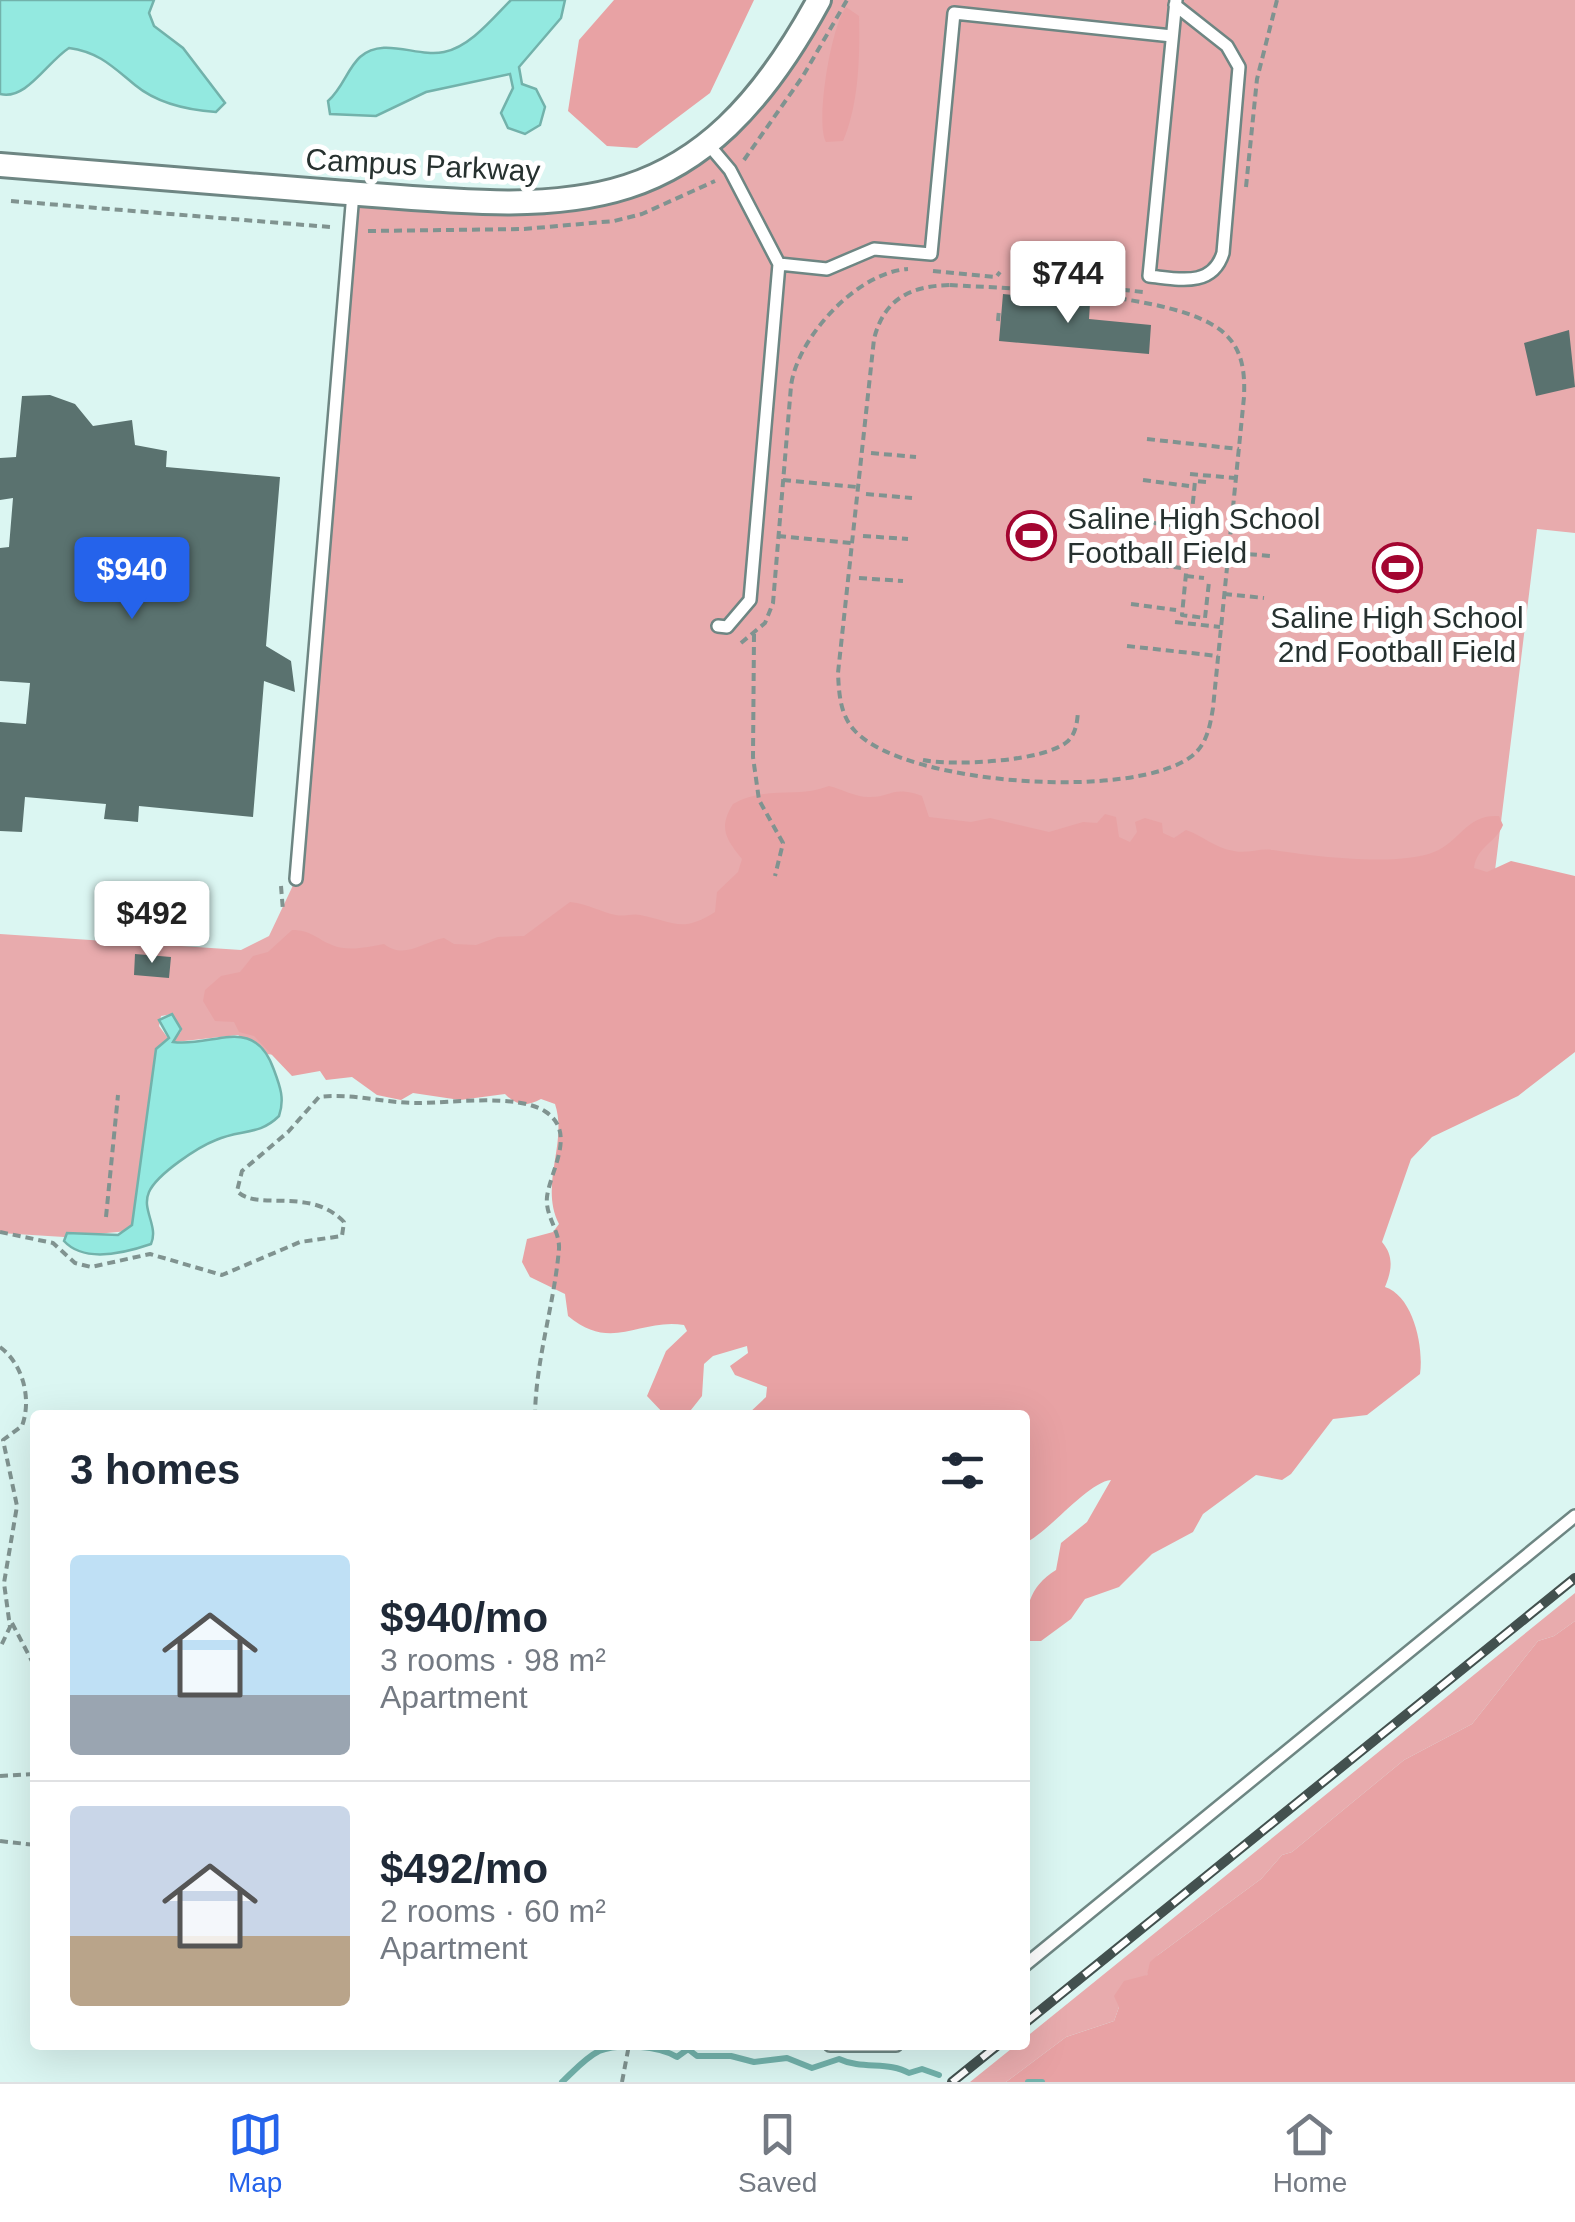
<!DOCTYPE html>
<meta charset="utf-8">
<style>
body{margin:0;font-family:Arial,sans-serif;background:#f2f2f3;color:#1f2937;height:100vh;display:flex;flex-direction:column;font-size:38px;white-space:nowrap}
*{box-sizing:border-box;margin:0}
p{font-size:32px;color:#747a83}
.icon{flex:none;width:55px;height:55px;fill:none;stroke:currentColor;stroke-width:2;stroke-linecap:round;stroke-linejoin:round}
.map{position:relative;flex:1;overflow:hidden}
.sheet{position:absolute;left:30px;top:1410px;width:1000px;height:640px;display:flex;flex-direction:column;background:#fff;border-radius:10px;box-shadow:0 10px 40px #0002}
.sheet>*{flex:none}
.price{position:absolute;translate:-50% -85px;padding:0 22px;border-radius:10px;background:#fff;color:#222;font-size:32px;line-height:65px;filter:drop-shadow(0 2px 5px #0008)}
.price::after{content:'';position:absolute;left:50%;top:60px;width:30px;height:22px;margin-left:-15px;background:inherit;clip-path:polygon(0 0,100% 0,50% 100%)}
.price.selected{background:#2563eb;color:#fff}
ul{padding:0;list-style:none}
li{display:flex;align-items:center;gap:30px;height:250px;padding:0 40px}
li+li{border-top:2px solid #e0e1e3}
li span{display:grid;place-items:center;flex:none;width:280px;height:200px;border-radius:10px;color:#555}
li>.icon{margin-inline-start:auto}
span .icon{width:120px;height:120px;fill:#fffc;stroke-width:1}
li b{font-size:42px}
h2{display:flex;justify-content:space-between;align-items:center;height:120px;padding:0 40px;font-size:42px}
.tabs{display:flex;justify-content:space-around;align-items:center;height:140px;border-top:2px solid #e0e1e3;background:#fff;font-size:28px;color:#747a83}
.tabs a{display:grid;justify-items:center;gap:5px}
.tabs .selected{color:#2563eb}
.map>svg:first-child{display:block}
.green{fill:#e8abad}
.forest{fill:#e8a2a4}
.water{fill:#93e9e0;stroke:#72b2ab;stroke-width:2.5}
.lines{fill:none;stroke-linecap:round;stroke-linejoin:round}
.stream{stroke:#72b2ab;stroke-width:6}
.building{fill:#5a726f}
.lane-casing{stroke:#6e8683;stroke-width:16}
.street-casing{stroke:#6e8683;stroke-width:28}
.path{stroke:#809390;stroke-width:4;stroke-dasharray:8 5;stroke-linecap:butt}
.lane{stroke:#fff;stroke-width:11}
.street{stroke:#fff;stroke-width:22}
.rail-casing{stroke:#43514f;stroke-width:10}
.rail{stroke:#fff;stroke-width:6;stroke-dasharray:19;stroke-linecap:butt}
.labels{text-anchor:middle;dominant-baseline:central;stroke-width:10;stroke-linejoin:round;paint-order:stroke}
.street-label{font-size:30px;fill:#26312f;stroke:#fff}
.poi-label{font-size:30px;fill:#26312f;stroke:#fff;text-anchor:start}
</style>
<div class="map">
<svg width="1575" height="2082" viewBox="0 0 1575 2082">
<rect width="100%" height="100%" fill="#dbf6f2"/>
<path class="green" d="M819,0H1575V533L1537,529L1492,895L854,1113L266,1054L238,1035L175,1042L174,1036L181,1032L172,1014L161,1016L159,1026L168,1038L156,1049L136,1216L128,1231L64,1237L0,1233V934L241,950L269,936L296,879L353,193L551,203L708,144Z
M1575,1593V1621L1554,1636L1538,1641L1472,1724L1404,1760L1292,1852L1282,1855L1261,1879L1158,1955L1147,1975L1119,2007L1114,2021L1066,2037L1006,2082H970L1016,2045H1025V2038Z"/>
<path class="forest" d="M614,0H754L710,93L637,148L607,146L568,111L579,40Z
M846,7L859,16C860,56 859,104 843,141L826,142C815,123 831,26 846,7Z
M829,786C841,789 856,797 868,797C891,798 892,785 922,796L929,817L971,822L990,818L1049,832L1083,822L1097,823L1105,814L1116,817L1119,837L1130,842L1137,832L1135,822L1145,818L1162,823L1163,833L1174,838L1186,830C1204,836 1214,848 1234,851C1247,854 1260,848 1273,850C1312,856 1397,867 1434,852C1461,841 1466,814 1499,816L1503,825C1496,843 1477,846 1474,868L1487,872L1511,861L1575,876V1052L1518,1096L1432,1137L1411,1159L1382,1242C1394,1256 1392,1270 1385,1287C1413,1296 1424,1346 1420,1374L1367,1415L1333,1419L1291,1474L1282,1480L1256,1475L1203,1514L1193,1532L1152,1554L1119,1587L1085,1599L1071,1619L1041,1641H1025C1025,1610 1028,1587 1056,1570L1061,1543L1087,1522L1111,1480C1088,1482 1049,1532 1025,1543V1415H747L766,1397L767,1387L735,1375L730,1366L748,1353L747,1346L713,1356L704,1364L702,1396L687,1415H665L647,1396L666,1351L687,1331L684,1325C639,1318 612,1353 568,1316L565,1294L530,1277L522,1262L527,1239L553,1232L559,1224C539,1185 568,1143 555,1104L541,1099C526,1107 517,1106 505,1094L460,1100L413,1093L401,1100L377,1095L352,1077L326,1080L320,1071L292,1076L254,1036L239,1032L234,1022L215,1021L203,1001L205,990L221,976L240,972L253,956L268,952L292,930C311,930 317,939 332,945C348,952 368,947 384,944C405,960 422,942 444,938L454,944L476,945L498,937L524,936L570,902C589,904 600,912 616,915C624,917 632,913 640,915C673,921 681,934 715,912L717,892L738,872L742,859C726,839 718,828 733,804C766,785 796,799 829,786Z
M1575,1621V2082H1006L1066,2037L1114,2021L1119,2007L1114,1996L1124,1981L1147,1975L1150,1962L1158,1955L1261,1879L1282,1855L1292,1852L1404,1760L1472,1724L1538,1641L1554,1636Z"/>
<path class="water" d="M0,0H154L149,13L154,26L183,48L225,103L216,112C187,110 158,104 135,85C113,67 99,52 69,48C47,62 26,101 0,94Z
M511,0H565L561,18L519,67L522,84L536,89L545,107L540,125L525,134L508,128L501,113L513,88L510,74L426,92L376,116L330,114L328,101C343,88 347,69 360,57C384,36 417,58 444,52C470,47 493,18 511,0Z
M172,1014L181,1029L173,1042C213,1048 254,1013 274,1070C280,1086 285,1099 279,1116C259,1136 240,1129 216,1140C198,1147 157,1174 149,1192C141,1210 159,1226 151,1244C125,1253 84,1263 64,1241L67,1233L118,1235L132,1225L156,1049L169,1038L159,1020Z"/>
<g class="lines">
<path class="stream" d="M562,2082C574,2071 585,2058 599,2051C619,2043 659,2046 677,2057L688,2049L697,2056H731L754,2062L787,2058L812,2068L839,2059C862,2070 889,2061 909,2073L922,2069L939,2075
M1028,2082H1042"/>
</g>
<path class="building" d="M1003,294L1090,303L1089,319L1151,325L1149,354L999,341Z
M1569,330L1575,387L1536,396L1524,343Z
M50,395L75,404L93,426L132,420L135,445L167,451L166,467L280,477L266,646L291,661L295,692L264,681L253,817L139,806L138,822L128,821L104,819L106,804L25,797L22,832L0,831V722L26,724L30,683L0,681V548L9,547L13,498L0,500V458L16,457L22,396Z
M135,954L171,957L169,978L134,975Z"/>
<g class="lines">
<defs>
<path id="lane" d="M1175,5L1227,46L1239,67L1223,253C1212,288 1178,279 1149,276L1176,0
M708,144L730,170L779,264
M718,626L727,627L750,600L779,264L827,269L874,249L931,254L954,13L1172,36
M296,879L353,193
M1025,1965L1575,1516
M830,2045H896"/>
<path id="street" d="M0,165C111,174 223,183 334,192C567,210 693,232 819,0"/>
</defs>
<use href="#lane" class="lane-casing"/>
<use href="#street" class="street-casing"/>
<path class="path" d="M744,160L803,76L847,0
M1246,187L1257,79L1277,0
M11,201L330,227
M368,231L524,229L614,221L642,214L715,181
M1015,252L1050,278L1049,293
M933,271L996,277L1000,272
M950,285C1013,289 1179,292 1224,333C1243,350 1245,373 1244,397L1213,708C1210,726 1207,744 1192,756C1134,801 905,785 855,731C840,715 839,694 838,673L874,339C884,299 910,286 950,285Z
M1096,287L1143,292
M998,321L999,310
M1147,439L1239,449
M871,453L916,457
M1190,474L1235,478
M783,480L857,487
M1143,480L1189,486
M1206,482L1195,481L1182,615L1205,618L1209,582
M866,494L912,498
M1234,511L1274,514
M1193,520L1218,523V528
M1139,521L1185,527
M778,536L851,543
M863,536L908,539
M1236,553L1270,556
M1135,562L1181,568
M1186,576L1204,578
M859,578L903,581
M1224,594L1264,598
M1131,604L1176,610
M1175,622L1220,627
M754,634L753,757L759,800L783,843L775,876
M741,643L765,623L773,603L791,386C797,338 857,272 908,269
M1127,646L1218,656
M923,760C953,766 1045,762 1068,741C1076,733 1077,723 1078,712
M281,886L283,911
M106,1217L118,1095
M0,1232L53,1243L75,1263L91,1267L150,1254L222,1275L300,1242L342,1236L344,1222C310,1186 257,1212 237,1191L242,1171L288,1132L319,1097C352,1093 384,1103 417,1103C451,1103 518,1093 546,1112C577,1133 550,1171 547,1197C545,1216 560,1231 559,1249C554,1306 536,1358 535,1415
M0,1347C23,1364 32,1399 22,1426L3,1440L17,1506L4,1583L10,1627L0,1648
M12,1623L35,1667
M0,1776L35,1774
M0,1841L35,1845
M622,2082L629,2045"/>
<use href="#lane" class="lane"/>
<use href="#street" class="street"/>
<defs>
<path id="rail" d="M1025,2023L1575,1578
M952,2082L998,2045"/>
</defs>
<use href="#rail" class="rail-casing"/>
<use href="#rail" class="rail"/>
</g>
<defs>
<symbol id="stadium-ring" viewBox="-11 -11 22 22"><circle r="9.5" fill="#fff" stroke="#a30530" stroke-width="1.5"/><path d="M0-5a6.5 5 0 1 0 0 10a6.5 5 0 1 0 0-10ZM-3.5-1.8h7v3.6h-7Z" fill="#a30530"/></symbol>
</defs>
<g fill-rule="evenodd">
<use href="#stadium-ring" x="1004" y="508" width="55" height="55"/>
<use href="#stadium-ring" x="1370" y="540" width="55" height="55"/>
</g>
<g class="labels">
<g class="street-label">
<text transform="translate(423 165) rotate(3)">Campus Parkway</text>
</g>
<g class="poi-label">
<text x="1067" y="518">Saline High School<tspan x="1067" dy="34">Football Field</tspan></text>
<text x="1397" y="617" text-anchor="middle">Saline High School<tspan x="1397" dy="34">2nd Football Field</tspan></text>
</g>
</g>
</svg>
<b class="price" style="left:1068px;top:326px">$744</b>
<b class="price selected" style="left:132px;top:622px">$940</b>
<b class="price" style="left:152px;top:966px">$492</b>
<section class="sheet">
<h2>3 homes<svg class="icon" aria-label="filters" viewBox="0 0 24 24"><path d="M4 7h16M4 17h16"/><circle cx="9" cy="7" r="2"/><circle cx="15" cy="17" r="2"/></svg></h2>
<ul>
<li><span style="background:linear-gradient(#bfe0f5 70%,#9aa5b1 0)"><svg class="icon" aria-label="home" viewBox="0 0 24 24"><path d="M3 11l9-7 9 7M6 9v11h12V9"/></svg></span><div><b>$940/mo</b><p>3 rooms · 98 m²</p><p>Apartment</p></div></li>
<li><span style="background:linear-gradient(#c9d6e8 65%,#b9a48a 0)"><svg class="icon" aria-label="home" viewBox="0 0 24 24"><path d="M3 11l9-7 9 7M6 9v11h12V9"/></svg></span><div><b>$492/mo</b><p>2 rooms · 60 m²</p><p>Apartment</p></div></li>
</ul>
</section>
</div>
<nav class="tabs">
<a class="selected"><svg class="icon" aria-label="map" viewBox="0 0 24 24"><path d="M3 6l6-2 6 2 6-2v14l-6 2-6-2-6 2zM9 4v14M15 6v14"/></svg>Map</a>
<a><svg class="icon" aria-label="saved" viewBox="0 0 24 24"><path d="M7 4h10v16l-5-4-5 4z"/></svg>Saved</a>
<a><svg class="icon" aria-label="home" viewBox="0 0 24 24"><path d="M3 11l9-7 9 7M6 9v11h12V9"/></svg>Home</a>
</nav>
